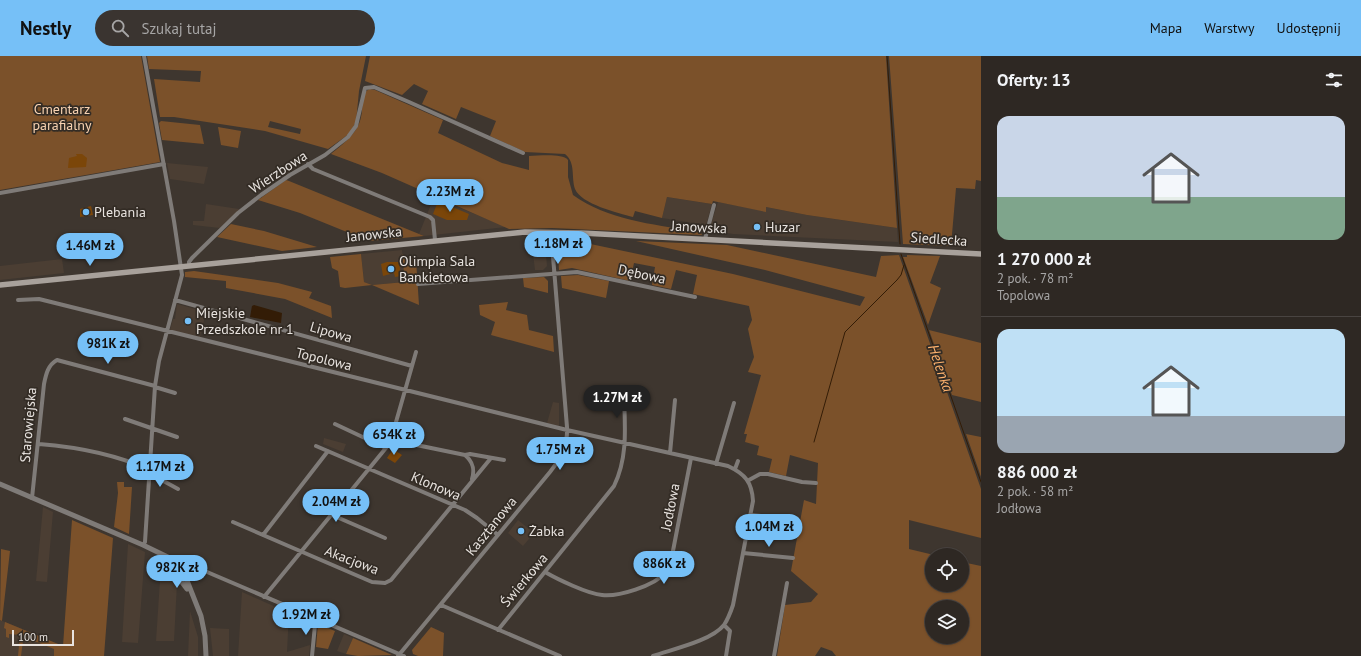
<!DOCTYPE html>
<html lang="pl">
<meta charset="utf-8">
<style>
body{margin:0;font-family:"PT Sans",sans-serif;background:#3a3430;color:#f1f3f6;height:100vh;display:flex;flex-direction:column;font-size:15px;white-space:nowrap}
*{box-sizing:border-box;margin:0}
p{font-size:13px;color:#a7a6a6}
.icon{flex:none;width:22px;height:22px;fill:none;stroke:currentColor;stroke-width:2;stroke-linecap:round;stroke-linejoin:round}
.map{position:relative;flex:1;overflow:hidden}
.side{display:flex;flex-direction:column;background:#2e2823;width:380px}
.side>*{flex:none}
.buttons{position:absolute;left:925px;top:492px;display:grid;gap:8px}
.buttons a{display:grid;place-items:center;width:44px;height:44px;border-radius:50%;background:#2e2823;box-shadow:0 1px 3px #0004,0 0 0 1px #494441;font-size:20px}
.scale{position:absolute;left:12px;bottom:10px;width:62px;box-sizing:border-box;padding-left:4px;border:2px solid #e8e3df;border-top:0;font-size:11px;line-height:14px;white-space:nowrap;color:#e8e3df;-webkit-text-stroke:3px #332c25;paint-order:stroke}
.price{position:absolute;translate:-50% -34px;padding:0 9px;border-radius:14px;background:#76c0f7;color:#111;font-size:13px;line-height:26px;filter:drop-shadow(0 1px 2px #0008)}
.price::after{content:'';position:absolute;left:50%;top:24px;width:12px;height:9px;margin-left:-6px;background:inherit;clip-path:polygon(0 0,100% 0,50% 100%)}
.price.current{background:#222;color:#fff}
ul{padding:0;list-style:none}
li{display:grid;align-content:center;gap:8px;height:212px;padding:0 16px}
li+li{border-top:1px solid #494441}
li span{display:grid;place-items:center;height:124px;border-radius:12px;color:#555}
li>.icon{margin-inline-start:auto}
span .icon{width:72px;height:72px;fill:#fffc;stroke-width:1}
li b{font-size:17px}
h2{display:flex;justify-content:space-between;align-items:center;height:48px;padding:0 16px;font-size:17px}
header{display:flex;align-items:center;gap:24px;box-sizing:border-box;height:56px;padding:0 20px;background:#76c0f7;color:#111}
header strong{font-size:19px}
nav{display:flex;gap:22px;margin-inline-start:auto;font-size:14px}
.search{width:280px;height:36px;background:#3a3430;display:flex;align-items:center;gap:10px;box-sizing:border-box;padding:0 14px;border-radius:22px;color:#a7a6a6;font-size:15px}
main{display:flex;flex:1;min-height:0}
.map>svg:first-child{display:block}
.built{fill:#4b3e33}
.green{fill:#7b512a;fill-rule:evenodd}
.water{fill:#331c06}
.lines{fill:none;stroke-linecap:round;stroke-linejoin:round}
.stream{stroke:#331c06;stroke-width:1}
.building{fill:#7b4609}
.minor{stroke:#7f7b78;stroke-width:4}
.tertiary{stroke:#7f7b78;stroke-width:5}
.secondary{stroke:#a8a19b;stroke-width:5.5}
.poi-dot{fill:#76c0f7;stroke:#332c25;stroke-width:1.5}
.labels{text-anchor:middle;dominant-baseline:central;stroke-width:3.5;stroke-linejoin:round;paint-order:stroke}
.park-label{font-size:14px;fill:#f8d2b1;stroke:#332c25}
.street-label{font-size:14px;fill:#e8e3df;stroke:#332c25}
.poi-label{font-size:14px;fill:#e8e3df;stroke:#332c25;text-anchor:start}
.water-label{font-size:15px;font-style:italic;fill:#fdb16d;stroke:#332c25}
</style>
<header>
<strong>Nestly</strong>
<div class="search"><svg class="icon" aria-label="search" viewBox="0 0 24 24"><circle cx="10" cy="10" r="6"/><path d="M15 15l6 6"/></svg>Szukaj tutaj</div>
<nav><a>Mapa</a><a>Warstwy</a><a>Udostępnij</a></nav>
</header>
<main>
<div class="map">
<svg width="981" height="600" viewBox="0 0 981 600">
<rect width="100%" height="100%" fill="#3e362f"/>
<path class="built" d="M167,107L208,111L204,128L170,123Z
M434,141L506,171L424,180L419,178Z
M667,141L712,148L706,169L662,162Z
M718,146L765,155L766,151L807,159L897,172L898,186L733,178L709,174Z
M206,148L239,153V154L220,172L193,169V165H204Z
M538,181L545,188L547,210L543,214H535L531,182Z
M402,194L405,226L372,229L364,226L361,198Z
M62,203L64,217L0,224V210Z
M177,248L206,256L200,281L170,274L173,263H175Z
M553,346L559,347V370L547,367Z
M324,382L346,388L343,396L323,388Z
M43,451L53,456L47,526L36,525Z
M518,464L534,477L523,490L508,477Z
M128,488L145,496L138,587L122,586Z
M161,509L177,527L174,585H156Z
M242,536L289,557L287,596L310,589L309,600H238Z
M190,555L198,581V600H188Z
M0,564L20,572L85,600H0Z
M210,572L229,573V600H213Z
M344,578L353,582L346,598L337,595Z"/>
<path class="green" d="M0,0H141L160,106L0,134Z
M147,0H366L359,35L356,66L349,78L328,93L265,75L174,61H160L154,23L200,26L201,15L149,13ZM270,65L301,73L300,78L268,71Z
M370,0H886L897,172L807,159L766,151V156L713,145L712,148L667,141L662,162L635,155L633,161C618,157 581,148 575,133C571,121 576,107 565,98L525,96L490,80L496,65L461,51L456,63L422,48L428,35L414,28L402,39L365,25Z
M889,0H981V125L976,124L975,133L956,132L951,190L903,188Z
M370,33L375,34L443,64L438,77L502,107L529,114V100C539,100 562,97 568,104V121L573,139C608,164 652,168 693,175L701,177L702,179L552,172L509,173L382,117L331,98C343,88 358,77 361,61C364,52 359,37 370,33Z
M161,65L200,69L204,88L162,84L159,67Z
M218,71L241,75L238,92L221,89Z
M286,124L289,125L424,180L369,185L300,157L258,144Z
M231,168L264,175L317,191L282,195L217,181Z
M562,182L733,218L860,250L865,241L765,214L636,185L727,189L876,221L881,200L899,199L981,433V482L909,464V493L934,499H932V529H962V506L981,510V600H836L832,595L821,591L815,600H777L785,549L811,546L818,538L791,515L804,444L816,448L818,407L790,399L786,420L769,416L772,403L757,399L759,390L745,386L747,378H744L761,319L748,316L754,301L748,273L752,264L749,250L693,238L697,219L676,214L671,233L652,229L655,211L634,207L630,225L572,212L559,214L557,184ZM932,551H962V581H932Z
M361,198L364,226L372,229L405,226L402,198L416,204L419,249L372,229L345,232L340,231L338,215L332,212L330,201Z
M907,199L940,200L930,227L941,232L928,269L903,201H907Z
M194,215L278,227L312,236L309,242L331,250L332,262L285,243L226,232V225L185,221V216Z
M578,219L609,225L606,242L562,232L561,220Z
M544,221L548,225V237L524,231L523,222Z
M508,246L506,254L527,259L529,274L553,280L554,296L491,279L495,266L480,259L479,249Z
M929,274L981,287V346L952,339Z
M966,378L981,381V421Z
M117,426H124V431H132L129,478L114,471L118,437Z
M72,464L113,482L104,600H54V593L37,586L23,585L21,600H18L20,579L9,578V582L6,581V573L4,572L5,566L63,590Z
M1,493L10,495L2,565L0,564Z
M318,568L335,575L328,593L316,591Z
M431,571L444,577L443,600H418L413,598L412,594Z
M353,582L392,599L358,600L346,598Z"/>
<path class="water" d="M254,249L282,257L281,267L250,261L252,250Z"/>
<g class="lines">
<path class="stream" d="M887,0L900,188
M901,198L981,426
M814,386L845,276L897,224L901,219L904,209"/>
</g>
<path class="building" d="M76,98H82L87,102L86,111L68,112L69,102L77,100Z
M438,145L469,158L467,164H447L433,158Z
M91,150L93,159L80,161V153Z
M387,206H399L401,220L395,221L394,217L383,220L381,208Z
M393,393L402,399L395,407L387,402Z"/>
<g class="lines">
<path class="minor" d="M308,108L313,113L430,161L433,164L435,184
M0,137L164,108
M705,183L714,149
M189,209V206L192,202L238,157L261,139L290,119L325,99L348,81L356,70L365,32L374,31L409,46L523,97
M418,228L577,216L695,241
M18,244L39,243L567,374L728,410C745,418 752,426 753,445L733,549C731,555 728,563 724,569C711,585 673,593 653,600
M175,244L412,310
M155,331L175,337
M125,363L177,381
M335,368L386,392
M392,383L397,385L465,399L470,398L504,404
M39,388C77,391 115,398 150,414
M316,390L465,454L477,462L498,479
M670,397L675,344
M465,399C473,406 475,413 472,423
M716,408L734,347
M735,413L738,405
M149,417L178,433
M749,424L760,418H768L802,426L816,427
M32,442L44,328C46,318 48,309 57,304L155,330
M332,459L385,482
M750,459L797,463
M233,466L372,526L385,527L391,524L491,402
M263,479L328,395
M143,489L145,486L155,330L159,305L182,219L174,165L144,0
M743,497L793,502
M185,508L193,510L404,600
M186,515L191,513L198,514
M545,516C557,523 588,538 602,539C618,541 654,530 665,517C669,512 670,506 672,500L691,402
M264,541L390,387L416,296
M441,549L560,600
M724,569L730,575L726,600
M498,574L614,430C628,401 625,371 624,340
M312,600L315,569L317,563
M398,600L550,416C561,402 568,389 567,371L551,176
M774,600L787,527"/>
<path class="tertiary" d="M0,428L143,489L176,505
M160,500L172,511
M184,517L201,560L205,580L206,600
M176,518H182L186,515L185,508L181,505L174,507L172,513L187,533"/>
<path class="secondary" d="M0,229L525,176L581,177L981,198"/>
</g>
<g class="poi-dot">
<circle cx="86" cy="156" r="4"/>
<circle cx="757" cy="171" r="4"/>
<circle cx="391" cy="213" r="4"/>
<circle cx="188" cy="265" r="4"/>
<circle cx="521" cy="475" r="4"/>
</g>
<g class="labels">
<g class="park-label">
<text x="62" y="53">Cmentarz<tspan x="62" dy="16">parafialny</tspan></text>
</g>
<g class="street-label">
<text transform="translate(278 116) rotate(-33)">Wierzbowa</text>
<text transform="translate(699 171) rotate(3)">Janowska</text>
<text transform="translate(374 178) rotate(-6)">Janowska</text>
<text transform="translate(939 183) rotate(4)">Siedlecka</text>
<text transform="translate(642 218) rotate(12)">Dębowa</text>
<text transform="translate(331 276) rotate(16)">Lipowa</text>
<text transform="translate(324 303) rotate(14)">Topolowa</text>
<text transform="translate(28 369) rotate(-85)">Starowiejska</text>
<text transform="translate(436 430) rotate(23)">Klonowa</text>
<text transform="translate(670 451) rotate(-79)">Jodłowa</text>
<text transform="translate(491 470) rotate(-51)">Kasztanowa</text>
<text transform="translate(352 504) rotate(21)">Akacjowa</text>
<text transform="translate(524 524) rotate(-50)">Świerkowa</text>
</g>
<g class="poi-label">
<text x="94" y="156">Plebania</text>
<text x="765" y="171">Huzar</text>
<text x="399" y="205">Olimpia Sala<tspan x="399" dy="16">Bankietowa</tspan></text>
<text x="196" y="257">Miejskie<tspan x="196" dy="16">Przedszkole nr 1</tspan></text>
<text x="529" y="475">Żabka</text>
</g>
<g class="water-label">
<text transform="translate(941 312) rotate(71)">Helenka</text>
</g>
</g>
</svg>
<div class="buttons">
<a><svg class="icon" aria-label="locate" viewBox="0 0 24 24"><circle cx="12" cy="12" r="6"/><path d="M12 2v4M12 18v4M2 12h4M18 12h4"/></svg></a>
<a><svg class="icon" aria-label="layers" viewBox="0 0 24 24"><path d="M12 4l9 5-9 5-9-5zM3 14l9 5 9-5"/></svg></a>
</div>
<div class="scale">100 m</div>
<b class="price" style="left:450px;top:157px">2.23M zł</b>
<b class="price" style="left:558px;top:209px">1.18M zł</b>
<b class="price" style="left:90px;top:211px">1.46M zł</b>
<b class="price" style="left:108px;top:309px">981K zł</b>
<b class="price current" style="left:617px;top:363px">1.27M zł</b>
<b class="price" style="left:394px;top:400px">654K zł</b>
<b class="price" style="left:560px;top:415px">1.75M zł</b>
<b class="price" style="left:160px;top:432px">1.17M zł</b>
<b class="price" style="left:336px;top:467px">2.04M zł</b>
<b class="price" style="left:769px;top:492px">1.04M zł</b>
<b class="price" style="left:664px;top:529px">886K zł</b>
<b class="price" style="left:177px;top:533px">982K zł</b>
<b class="price" style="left:306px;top:580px">1.92M zł</b>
</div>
<section class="side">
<h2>Oferty: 13<svg class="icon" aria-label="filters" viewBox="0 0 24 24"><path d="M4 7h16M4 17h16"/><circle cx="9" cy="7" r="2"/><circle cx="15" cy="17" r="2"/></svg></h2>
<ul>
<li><span style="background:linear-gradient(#c9d6e8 65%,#7fa58c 0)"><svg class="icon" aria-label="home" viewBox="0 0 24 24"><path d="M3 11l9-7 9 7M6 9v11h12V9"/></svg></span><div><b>1 270 000 zł</b><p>2 pok. · 78 m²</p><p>Topolowa</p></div></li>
<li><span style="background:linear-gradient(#bfe0f5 70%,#9aa5b1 0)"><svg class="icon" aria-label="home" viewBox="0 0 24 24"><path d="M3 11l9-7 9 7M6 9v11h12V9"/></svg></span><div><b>886 000 zł</b><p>2 pok. · 58 m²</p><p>Jodłowa</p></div></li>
</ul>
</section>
</main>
